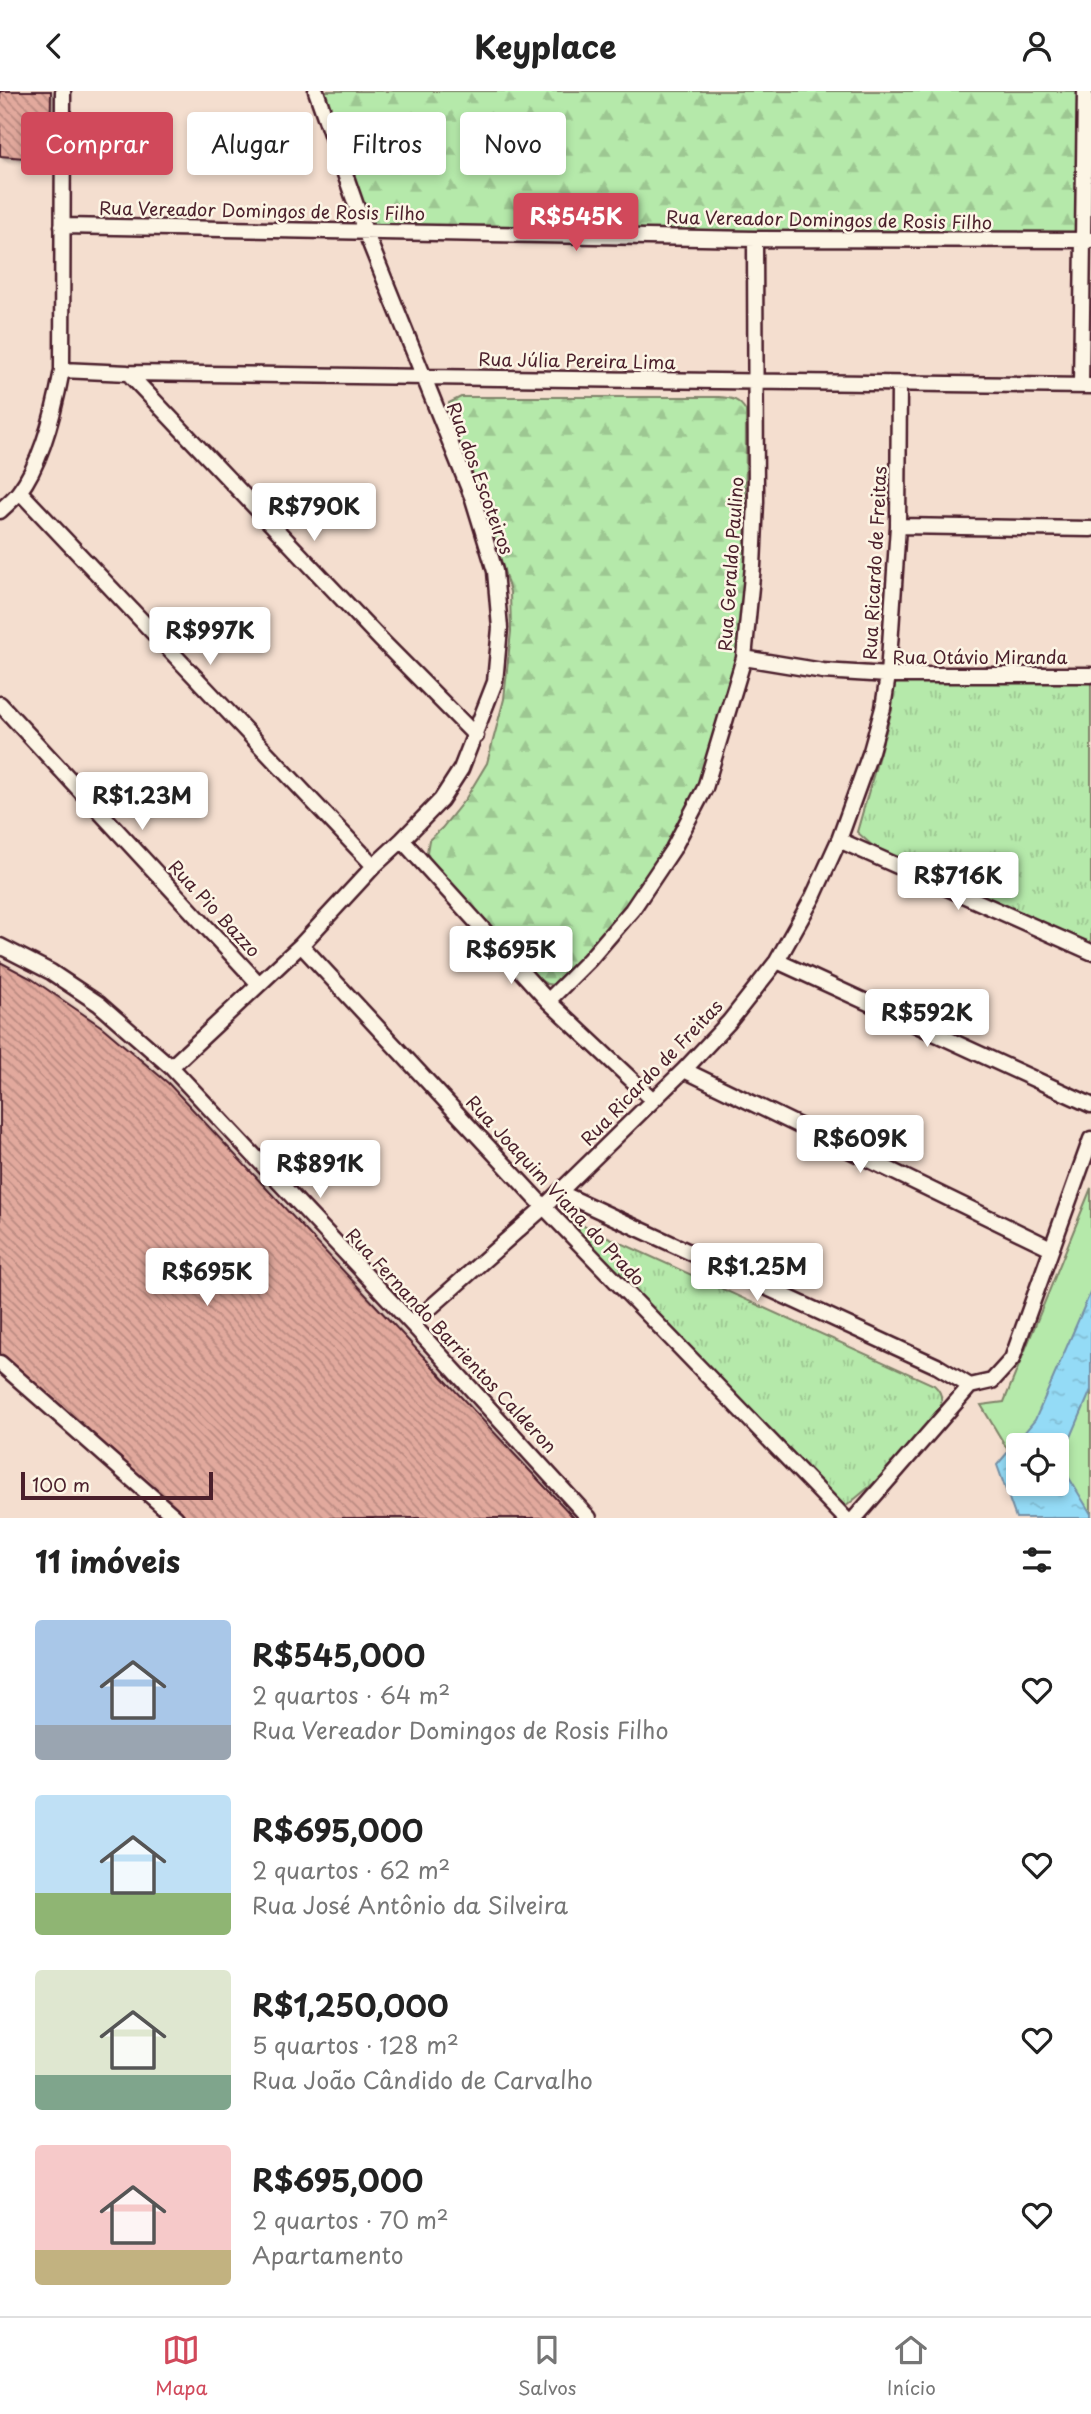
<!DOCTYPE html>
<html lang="pt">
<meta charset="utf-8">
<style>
body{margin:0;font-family:"Playpen Sans",sans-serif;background:#f6f6f6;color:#222;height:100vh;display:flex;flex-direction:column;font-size:26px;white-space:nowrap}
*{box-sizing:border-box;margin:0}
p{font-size:23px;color:#767676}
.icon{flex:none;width:38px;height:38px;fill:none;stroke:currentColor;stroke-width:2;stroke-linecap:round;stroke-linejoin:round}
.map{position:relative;height:1427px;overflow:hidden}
.details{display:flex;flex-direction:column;background:#fff;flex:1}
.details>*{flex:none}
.banner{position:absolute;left:21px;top:21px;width:700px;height:63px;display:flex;gap:14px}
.controls{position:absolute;left:1006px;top:1342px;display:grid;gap:14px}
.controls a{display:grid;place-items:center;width:63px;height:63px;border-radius:7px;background:#fff;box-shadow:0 4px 10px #0003;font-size:35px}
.scale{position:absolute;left:21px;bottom:18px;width:192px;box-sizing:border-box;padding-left:7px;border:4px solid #4a1f2b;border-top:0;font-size:19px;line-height:24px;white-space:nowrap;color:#4a1f2b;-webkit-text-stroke:5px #fcf5e5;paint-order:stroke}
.price{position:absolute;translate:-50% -60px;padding:0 16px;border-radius:7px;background:#fff;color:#222;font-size:23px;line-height:46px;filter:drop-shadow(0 2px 4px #0008)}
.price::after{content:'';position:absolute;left:50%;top:42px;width:21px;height:16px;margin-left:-10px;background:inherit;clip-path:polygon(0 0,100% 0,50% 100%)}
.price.active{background:#d1495b;color:#fff}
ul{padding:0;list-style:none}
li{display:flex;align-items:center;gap:21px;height:175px;padding:0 35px}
li span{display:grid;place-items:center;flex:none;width:196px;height:140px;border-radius:7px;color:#555}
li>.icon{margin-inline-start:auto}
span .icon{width:84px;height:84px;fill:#fffc;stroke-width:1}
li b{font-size:30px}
h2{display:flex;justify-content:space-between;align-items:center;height:84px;padding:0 35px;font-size:30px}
.chip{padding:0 24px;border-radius:7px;background:#fff;box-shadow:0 4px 10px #0003;font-size:24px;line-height:63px}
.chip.active{background:#d1495b;color:#fff}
header{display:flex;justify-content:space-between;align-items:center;height:91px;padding:0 35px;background:#fff;font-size:32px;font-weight:700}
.dock{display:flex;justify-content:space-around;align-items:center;height:98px;border-top:2px solid #e0e0e0;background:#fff;font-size:19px;color:#767676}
.dock a{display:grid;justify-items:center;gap:4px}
.dock .active{color:#d1495b}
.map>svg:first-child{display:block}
.grass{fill:url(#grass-tufts);stroke:#80846a;stroke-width:2}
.forest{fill:url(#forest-firs);stroke:#80846a;stroke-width:2}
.park{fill:#b5e9aa;stroke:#80846a;stroke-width:2}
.water{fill:url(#water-ripples);stroke:#7690a5;stroke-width:2;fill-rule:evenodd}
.building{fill:url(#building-back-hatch);stroke:#4a1f2b;stroke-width:2;filter:url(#shadow)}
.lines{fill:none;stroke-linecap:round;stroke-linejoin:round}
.street-casing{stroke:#4a1f2b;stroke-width:19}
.street{stroke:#fcf5e5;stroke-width:14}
.labels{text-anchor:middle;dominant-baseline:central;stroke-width:5;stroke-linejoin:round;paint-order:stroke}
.street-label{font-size:18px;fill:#4a1f2b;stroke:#fcf5e5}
</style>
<header><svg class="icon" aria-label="back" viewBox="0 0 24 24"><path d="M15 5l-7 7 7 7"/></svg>Keyplace<svg class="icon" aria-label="person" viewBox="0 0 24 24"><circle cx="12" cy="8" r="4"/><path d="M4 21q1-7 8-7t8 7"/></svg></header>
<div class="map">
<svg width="1091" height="1427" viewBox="0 0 1091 1427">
<defs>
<pattern id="grass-tufts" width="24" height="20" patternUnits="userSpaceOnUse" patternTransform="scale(1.75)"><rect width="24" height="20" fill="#b5e9aa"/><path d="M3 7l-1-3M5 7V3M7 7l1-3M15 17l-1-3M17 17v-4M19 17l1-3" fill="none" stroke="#9dc792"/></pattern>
<pattern id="forest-firs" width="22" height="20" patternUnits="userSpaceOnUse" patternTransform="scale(1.75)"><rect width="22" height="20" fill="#b5e9aa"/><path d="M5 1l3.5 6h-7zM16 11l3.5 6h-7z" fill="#9dc792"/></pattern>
<pattern id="water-ripples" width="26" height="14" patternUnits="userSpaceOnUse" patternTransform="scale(1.75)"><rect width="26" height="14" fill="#94dbf6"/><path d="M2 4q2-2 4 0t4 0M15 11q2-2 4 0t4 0" fill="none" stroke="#81bcd3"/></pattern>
<pattern id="building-back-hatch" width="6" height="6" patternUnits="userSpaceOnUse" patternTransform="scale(1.75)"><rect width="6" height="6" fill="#e2a99d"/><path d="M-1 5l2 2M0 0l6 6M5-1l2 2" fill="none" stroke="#b98980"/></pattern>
<filter id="shadow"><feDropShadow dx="3.5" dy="3.5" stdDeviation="2" flood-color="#0004"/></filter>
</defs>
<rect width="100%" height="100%" fill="#f4decf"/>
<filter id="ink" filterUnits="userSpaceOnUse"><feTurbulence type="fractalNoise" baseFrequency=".0143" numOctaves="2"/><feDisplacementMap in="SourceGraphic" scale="14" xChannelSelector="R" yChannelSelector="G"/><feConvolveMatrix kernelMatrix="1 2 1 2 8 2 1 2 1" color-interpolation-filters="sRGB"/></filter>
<g filter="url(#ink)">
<path class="grass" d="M920,588L1091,592V859L930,786L875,757L857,741L892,619L893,593Z
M566,1127L934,1294C944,1303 943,1314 936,1325L874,1392L844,1417Z"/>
<path class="forest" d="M319,0H1081L1077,139L1074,146L378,141L370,128Z
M461,306H719C732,307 739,308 746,320L745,511L738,567L702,697L632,818L554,894L547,893L537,887L432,774L427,761L429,749L442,737L466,707L487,672L504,608L511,540L510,501L486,415L448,324L449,312Z"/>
<path class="park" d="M1091,1097V1427L1057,1393V1354H1018V1376L981,1314L1004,1311Z"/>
<path class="water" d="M1091,1200V1299L1060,1372L1091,1423V1427H1016L997,1374L1035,1329ZM1018,1354H1057V1393H1018Z"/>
<path class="building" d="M0,0H51L50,69L0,65Z
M0,871L32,888L102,936L168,992L574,1427H180L0,1269Z"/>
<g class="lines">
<defs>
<path id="street" d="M62,135L755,148L1091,149
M62,279L128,282L1091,295
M128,282L381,549L476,645
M1081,295L1085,0
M20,401L374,775
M0,420C6,414 14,408 19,401C43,370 55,317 62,279L63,0
M898,435L1091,438
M744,567L823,580L888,584H1091
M0,613L259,893
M402,749L548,910L652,1008
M839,749L1091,861
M301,854L544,1116L845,1427
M0,855L51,881L99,913L171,976L412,1233L589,1427
M777,870L1091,1014
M548,910L589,869L632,819L673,758L705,697L744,567L753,475L756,410L755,148
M171,976L301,854L374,775L402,749L441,709L461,678L495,591L500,537L495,480L473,408L365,140L316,0
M684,979L1051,1157
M559,1101L937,1275L970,1295
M412,1233L544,1116L684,979L729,931L777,870L813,806L839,749L871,660L883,617L888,584L898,435L899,293
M0,1272L176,1427
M970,1295L992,1290L1012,1268L1091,1048
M855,1427L970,1295"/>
</defs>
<use href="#street" class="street-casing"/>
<use href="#street" class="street"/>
</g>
</g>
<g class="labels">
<g class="street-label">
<text transform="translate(262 119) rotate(1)">Rua Vereador Domingos de Rosis Filho</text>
<text transform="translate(829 128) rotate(1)">Rua Vereador Domingos de Rosis Filho</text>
<text transform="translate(577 269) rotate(1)">Rua Júlia Pereira Lima</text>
<text transform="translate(481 387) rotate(70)">Rua dos Escoteiros</text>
<text transform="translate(874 472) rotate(-87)">Rua Ricardo de Freitas</text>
<text transform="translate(730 473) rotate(-86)">Rua Geraldo Paulino</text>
<text x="980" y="565">Rua Otávio Miranda</text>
<text transform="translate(215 817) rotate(47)">Rua Pio Bazzo</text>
<text transform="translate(651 981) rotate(-46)">Rua Ricardo de Freitas</text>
<text transform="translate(556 1099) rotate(47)">Rua Joaquim Viana do Prado</text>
<text transform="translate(452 1249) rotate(47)">Rua Fernando Barrientos Calderon</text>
</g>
</g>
</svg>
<div class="controls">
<a><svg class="icon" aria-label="locate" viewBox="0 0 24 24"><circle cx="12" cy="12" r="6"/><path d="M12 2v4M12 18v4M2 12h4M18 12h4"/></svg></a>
</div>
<div class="scale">100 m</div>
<b class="price active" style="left:576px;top:162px">R$545K</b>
<b class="price" style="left:314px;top:452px">R$790K</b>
<b class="price" style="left:210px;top:576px">R$997K</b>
<b class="price" style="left:142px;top:741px">R$1.23M</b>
<b class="price" style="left:958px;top:821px">R$716K</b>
<b class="price" style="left:511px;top:895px">R$695K</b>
<b class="price" style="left:927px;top:958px">R$592K</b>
<b class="price" style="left:860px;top:1084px">R$609K</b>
<b class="price" style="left:320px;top:1109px">R$891K</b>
<b class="price" style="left:757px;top:1212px">R$1.25M</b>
<b class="price" style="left:207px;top:1217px">R$695K</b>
<div class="banner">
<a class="chip active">Comprar</a>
<a class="chip">Alugar</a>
<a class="chip">Filtros</a>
<a class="chip">Novo</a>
</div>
</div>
<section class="details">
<h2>11 imóveis<svg class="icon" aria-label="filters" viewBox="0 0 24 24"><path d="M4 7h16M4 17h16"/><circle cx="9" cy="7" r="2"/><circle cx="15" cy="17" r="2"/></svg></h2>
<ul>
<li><span style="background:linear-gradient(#a9c7e8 75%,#9aa5b1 0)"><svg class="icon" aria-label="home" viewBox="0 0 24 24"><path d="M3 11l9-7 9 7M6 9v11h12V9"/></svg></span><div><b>R$545,000</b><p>2 quartos · 64 m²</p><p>Rua Vereador Domingos de Rosis Filho</p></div><svg class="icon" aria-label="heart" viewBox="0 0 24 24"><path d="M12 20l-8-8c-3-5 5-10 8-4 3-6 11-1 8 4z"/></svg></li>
<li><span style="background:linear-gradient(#bfe0f5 70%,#8fb573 0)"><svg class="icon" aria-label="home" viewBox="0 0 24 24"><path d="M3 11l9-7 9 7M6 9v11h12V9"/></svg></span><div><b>R$695,000</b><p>2 quartos · 62 m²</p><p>Rua José Antônio da Silveira</p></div><svg class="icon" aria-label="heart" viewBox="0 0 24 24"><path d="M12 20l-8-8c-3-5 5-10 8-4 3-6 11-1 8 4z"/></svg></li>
<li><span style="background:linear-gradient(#dfe7d0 75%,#7fa58c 0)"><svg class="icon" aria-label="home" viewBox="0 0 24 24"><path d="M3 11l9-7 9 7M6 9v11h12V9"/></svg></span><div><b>R$1,250,000</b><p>5 quartos · 128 m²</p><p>Rua João Cândido de Carvalho</p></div><svg class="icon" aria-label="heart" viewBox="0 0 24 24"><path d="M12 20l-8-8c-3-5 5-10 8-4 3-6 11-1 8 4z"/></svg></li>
<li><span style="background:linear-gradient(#f6c9c9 75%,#c2b280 0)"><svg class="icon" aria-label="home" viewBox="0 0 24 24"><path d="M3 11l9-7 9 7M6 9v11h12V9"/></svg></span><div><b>R$695,000</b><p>2 quartos · 70 m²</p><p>Apartamento</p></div><svg class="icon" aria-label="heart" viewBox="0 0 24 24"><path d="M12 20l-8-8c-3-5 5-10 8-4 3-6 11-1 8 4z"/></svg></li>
</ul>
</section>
<nav class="dock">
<a class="active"><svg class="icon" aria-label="map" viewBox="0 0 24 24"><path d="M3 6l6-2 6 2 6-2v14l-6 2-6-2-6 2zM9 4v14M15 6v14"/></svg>Mapa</a>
<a><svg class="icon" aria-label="saved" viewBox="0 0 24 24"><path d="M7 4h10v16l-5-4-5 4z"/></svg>Salvos</a>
<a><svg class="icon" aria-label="home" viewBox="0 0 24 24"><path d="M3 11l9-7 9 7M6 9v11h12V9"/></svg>Início</a>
</nav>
